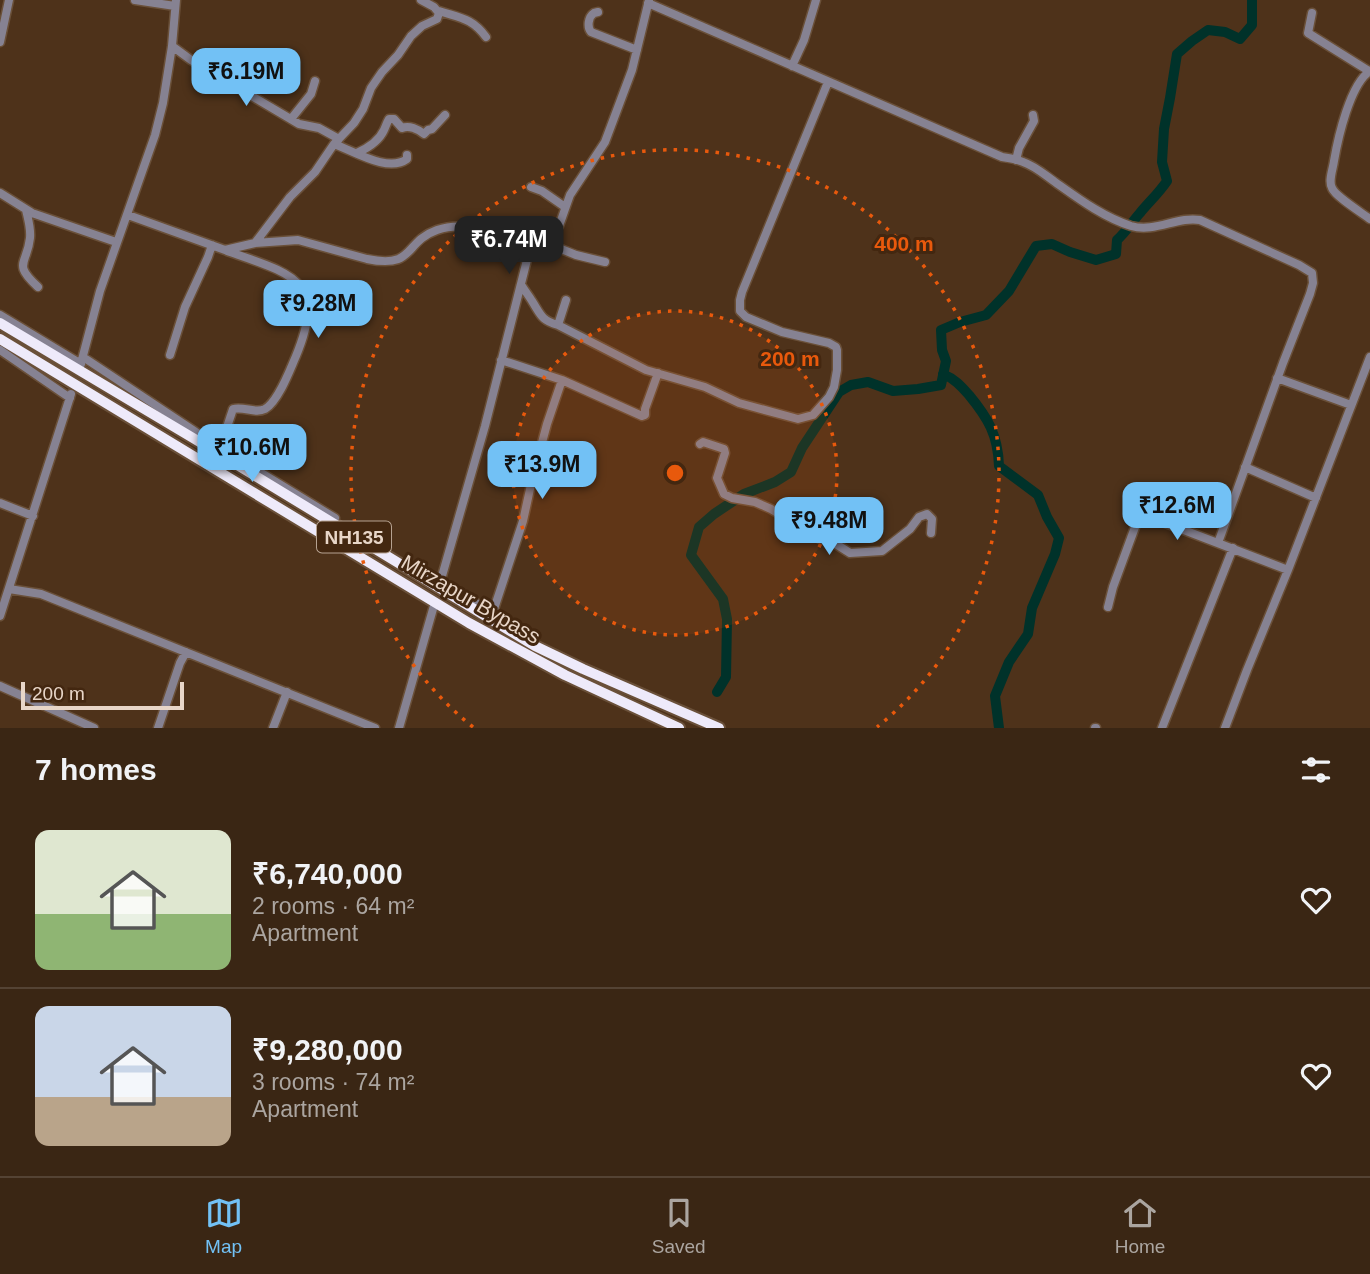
<!DOCTYPE html>
<meta charset="utf-8">
<style>
body{margin:0;font-family:Helvetica,sans-serif;background:#453222;color:#f1f3f6;height:100vh;display:flex;flex-direction:column;font-size:26px;white-space:nowrap}
*{box-sizing:border-box;margin:0}
p{font-size:23px;color:#aba5a0}
.icon{flex:none;width:38px;height:38px;fill:none;stroke:currentColor;stroke-width:2;stroke-linecap:round;stroke-linejoin:round}
.map{position:relative;height:728px;overflow:hidden}
.side{display:flex;flex-direction:column;background:#3a2614;flex:1}
.side>*{flex:none}
.scale{position:absolute;left:21px;bottom:18px;width:163px;box-sizing:border-box;padding-left:7px;border:4px solid #e8d6c8;border-top:0;font-size:19px;line-height:24px;white-space:nowrap;color:#e8d6c8;-webkit-text-stroke:5px #432710;paint-order:stroke}
.price{position:absolute;translate:-50% -60px;padding:0 16px;border-radius:14px;background:#72c1f5;color:#111;font-size:23px;line-height:46px;filter:drop-shadow(0 2px 4px #0008)}
.price::after{content:'';position:absolute;left:50%;top:42px;width:21px;height:16px;margin-left:-10px;background:inherit;clip-path:polygon(0 0,100% 0,50% 100%)}
.price.on{background:#222;color:#fff}
ul{padding:0;list-style:none}
li{display:flex;align-items:center;gap:21px;height:175px;padding:0 35px}
li+li{border-top:2px solid #544334}
li span{display:grid;place-items:center;flex:none;width:196px;height:140px;border-radius:14px;color:#555}
li>.icon{margin-inline-start:auto}
span .icon{width:84px;height:84px;fill:#fffc;stroke-width:1}
li b{font-size:30px}
h2{display:flex;justify-content:space-between;align-items:center;height:84px;padding:0 35px;font-size:30px}
.menu{display:flex;justify-content:space-around;align-items:center;height:98px;border-top:2px solid #544334;background:#3a2614;font-size:19px;color:#aba5a0}
.menu a{display:grid;justify-items:center;gap:4px}
.menu .on{color:#72c1f5}
.map>svg:first-child{display:block}
.lines{fill:none;stroke-linecap:round;stroke-linejoin:round}
.river{stroke:#00322a;stroke-width:10}
.minor-casing{stroke:#6a5039;stroke-width:11}
.highway-casing{stroke:#6a5039;stroke-width:14}
.minor{stroke:#868292;stroke-width:8}
.highway{stroke:#eeeafa;stroke-width:10}
.ring{fill:none;stroke:#e8590c;stroke-width:3.5;stroke-dasharray:3.5 7}
.labels{text-anchor:middle;dominant-baseline:central;stroke-width:6;stroke-linejoin:round;paint-order:stroke}
.shield{fill:#432710;stroke:#b6a291;stroke-width:2}
.shield-label{font-size:19px;font-weight:bold;fill:#e8d6c8}
.street-label{font-size:21px;fill:#e8d6c8;stroke:#432710}
.centre{fill:#e8590c;stroke:#432710;stroke-width:3.5}
.ring-label{font-size:21px;text-anchor:middle;font-weight:bold;fill:#e8590c;stroke:#432710;stroke-width:6;stroke-linejoin:round;paint-order:stroke}
</style>
<div class="map">
<svg width="1370" height="728" viewBox="0 0 1370 728">
<rect width="100%" height="100%" fill="#4e321a"/>
<g class="lines">
<path class="river" d="M943,374C955,379 961,386 969,395C988,418 998,435 999,466L1038,495L1047,517L1059,538L1055,554L1032,608L1028,634L1009,662L995,696L999,728
M717,692L726,677L727,619L723,599L691,555L699,527L714,514L744,494L775,482L791,472L802,448L839,392L851,385L868,382L893,391L918,389L941,385L946,361L942,350L941,330L960,322L986,315L1009,291L1036,246L1052,244L1070,252L1096,260L1116,254L1117,240C1126,232 1132,222 1140,213C1149,202 1159,193 1167,181L1162,162L1164,129L1170,98L1177,54L1192,41L1208,30L1225,32L1240,39L1252,25V0"/>
<defs>
<path id="minor" d="M135,0L175,6
M648,3L1002,157C1009,158 1017,159 1023,162C1035,166 1045,175 1055,182C1079,199 1103,217 1131,226C1155,233 1178,216 1200,220L1299,265L1312,273L1313,283L1310,294L1283,363L1218,543
M439,11C460,18 472,18 486,37
M598,12L594,13C588,17 587,27 591,32L637,50
M1312,13L1308,33L1369,71
M0,42L9,0
M172,46L191,60L299,124L319,128L339,139
M792,66L804,40L816,0
M1370,71C1350,84 1338,138 1334,161C1333,169 1328,181 1332,188C1335,196 1362,213 1370,219
M291,119L311,94L315,81
M334,144C354,151 388,173 407,159V155
M357,153C368,148 379,141 384,130C386,126 387,122 389,119H394L402,128C409,125 418,129 424,134L428,130L432,129L445,115
M1016,160L1019,148L1034,121L1033,115
M531,187L542,191L565,207
M0,193L32,213L116,242
M26,210C28,219 31,228 30,238C27,265 12,263 38,287
M128,215L225,250L255,243L298,240L367,259C416,269 403,242 437,230C468,219 503,236 532,245
M539,240L576,255L605,262
M255,243L290,197L315,172L334,144L354,123L363,109L371,88L382,72L398,55L411,36L422,26L437,19L439,13L434,7L421,0
M522,286C525,291 529,296 532,301C541,315 541,320 558,325L646,370L705,387L739,403L798,419L813,415L829,397L834,387L837,370V350L836,347L829,343L782,332L746,317L740,311V300L742,292L828,82
M0,315L81,364
M558,325L566,300
M0,350L70,398
M170,355L185,307L208,257L212,245
M83,357L214,444L335,518
M501,360L562,380L642,416L645,415V409L658,373
M80,367L100,291L155,135L163,103L172,46L176,0
M1277,378L1351,405
M700,444L703,442L724,449L725,453L717,478L724,494L732,498L755,502L771,509L820,539L831,541L850,553L882,551L910,529L919,517L927,514L932,519L931,533
M218,446L225,433L233,409C244,406 255,414 265,409C277,402 288,375 293,363C329,281 296,275 227,251
M1245,467L1316,498
M0,503L33,516
M440,583L485,426L530,248L534,242L555,231L559,226L570,195L605,142L632,70L649,0
M9,589L41,594L375,728
M450,589L493,612L523,521L532,480L547,424L562,380
M1108,607L1113,587L1138,519L1142,514L1288,570
M0,616L71,394
M0,686L94,728
M158,728L180,663L186,652
M273,728L287,692
M399,728L435,602
M1095,728H1096
M1162,728L1233,548
M1225,728L1247,670L1288,570L1370,357"/>
<path id="highway" d="M0,323L193,438L535,646L583,669L719,728
M0,339L469,623L565,675L679,728"/>
</defs>
<use href="#minor" class="minor-casing"/>
<use href="#highway" class="highway-casing"/>
<use href="#minor" class="minor"/>
<use href="#highway" class="highway"/>
</g>
<circle cx="675" cy="473" r="162" fill="#e8590c" fill-opacity=".12"/>
<g class="ring">
<circle cx="675" cy="473" r="162"/>
<path d="M473 727A324 324 0 1 1 877 727"/>
</g>
<g class="labels">
<rect class="shield" x="317" y="521.5" width="74" height="31" rx="5"/>
<g class="shield-label">
<text x="354" y="537">NH135</text>
</g>
<g class="street-label">
<text transform="translate(471 599) rotate(30)">Mirzapur Bypass</text>
</g>
</g>
<circle cx="675" cy="473" r="10" class="centre"/>
<g class="ring-label">
<text x="904" y="251">400 m</text>
<text x="790" y="366">200 m</text>
</g>
</svg>
<div class="scale">200 m</div>
<b class="price" style="left:246px;top:108px">₹6.19M</b>
<b class="price on" style="left:509px;top:276px">₹6.74M</b>
<b class="price" style="left:318px;top:340px">₹9.28M</b>
<b class="price" style="left:252px;top:484px">₹10.6M</b>
<b class="price" style="left:542px;top:501px">₹13.9M</b>
<b class="price" style="left:1177px;top:542px">₹12.6M</b>
<b class="price" style="left:829px;top:557px">₹9.48M</b>
</div>
<section class="side">
<h2>7 homes<svg class="icon" aria-label="filters" viewBox="0 0 24 24"><path d="M4 7h16M4 17h16"/><circle cx="9" cy="7" r="2"/><circle cx="15" cy="17" r="2"/></svg></h2>
<ul>
<li><span style="background:linear-gradient(#dfe7d0 60%,#8fb573 0)"><svg class="icon" aria-label="home" viewBox="0 0 24 24"><path d="M3 11l9-7 9 7M6 9v11h12V9"/></svg></span><div><b>₹6,740,000</b><p>2 rooms · 64 m²</p><p>Apartment</p></div><svg class="icon" aria-label="heart" viewBox="0 0 24 24"><path d="M12 20l-8-8c-3-5 5-10 8-4 3-6 11-1 8 4z"/></svg></li>
<li><span style="background:linear-gradient(#c9d6e8 65%,#b9a48a 0)"><svg class="icon" aria-label="home" viewBox="0 0 24 24"><path d="M3 11l9-7 9 7M6 9v11h12V9"/></svg></span><div><b>₹9,280,000</b><p>3 rooms · 74 m²</p><p>Apartment</p></div><svg class="icon" aria-label="heart" viewBox="0 0 24 24"><path d="M12 20l-8-8c-3-5 5-10 8-4 3-6 11-1 8 4z"/></svg></li>
</ul>
</section>
<nav class="menu">
<a class="on"><svg class="icon" aria-label="map" viewBox="0 0 24 24"><path d="M3 6l6-2 6 2 6-2v14l-6 2-6-2-6 2zM9 4v14M15 6v14"/></svg>Map</a>
<a><svg class="icon" aria-label="saved" viewBox="0 0 24 24"><path d="M7 4h10v16l-5-4-5 4z"/></svg>Saved</a>
<a><svg class="icon" aria-label="home" viewBox="0 0 24 24"><path d="M3 11l9-7 9 7M6 9v11h12V9"/></svg>Home</a>
</nav>
